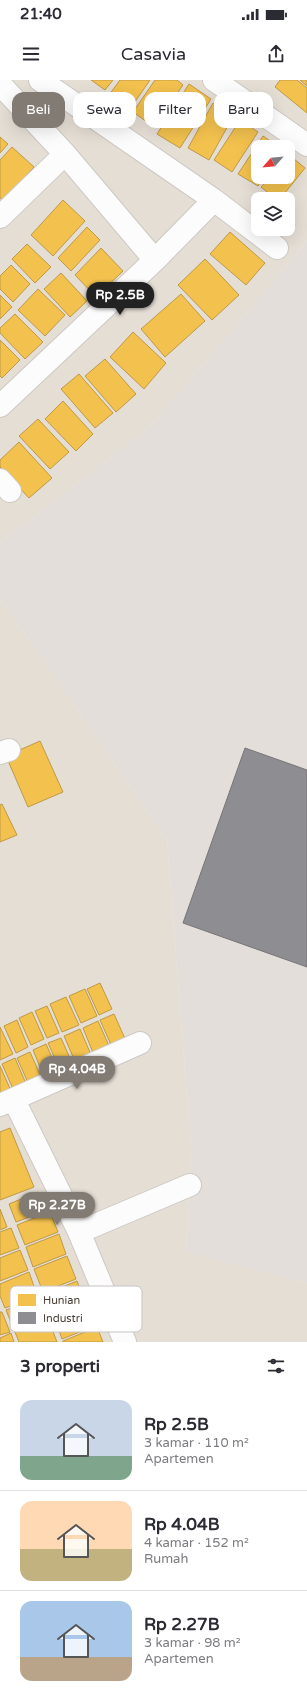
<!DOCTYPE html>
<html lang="id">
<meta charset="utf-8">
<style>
body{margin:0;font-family:"Varela Round",sans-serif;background:#f2f2f3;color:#2b2b33;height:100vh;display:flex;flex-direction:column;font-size:15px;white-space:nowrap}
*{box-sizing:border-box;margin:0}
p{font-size:13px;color:#7c7c81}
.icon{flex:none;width:22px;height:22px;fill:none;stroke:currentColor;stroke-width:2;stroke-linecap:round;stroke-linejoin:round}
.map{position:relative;height:1262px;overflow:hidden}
.side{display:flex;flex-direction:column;background:#fff;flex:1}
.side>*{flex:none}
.hud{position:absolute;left:12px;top:12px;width:283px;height:36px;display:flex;gap:8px}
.needle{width:26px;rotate:243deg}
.buttons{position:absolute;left:251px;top:60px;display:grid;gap:8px}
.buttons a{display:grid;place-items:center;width:44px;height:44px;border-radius:8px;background:#fff;box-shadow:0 4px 16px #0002;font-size:20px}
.price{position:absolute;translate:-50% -34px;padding:0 9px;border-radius:14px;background:#827b73;color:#fff;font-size:13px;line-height:26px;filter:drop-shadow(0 1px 2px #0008)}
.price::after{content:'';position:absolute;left:50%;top:24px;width:12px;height:9px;margin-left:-6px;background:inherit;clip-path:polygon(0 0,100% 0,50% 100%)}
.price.selected{background:#222;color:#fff}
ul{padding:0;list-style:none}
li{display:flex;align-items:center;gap:12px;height:100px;padding:0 20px}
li+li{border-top:1px solid #e1e1e2}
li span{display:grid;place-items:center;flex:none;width:112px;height:80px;border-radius:12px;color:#555}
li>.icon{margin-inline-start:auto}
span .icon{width:48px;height:48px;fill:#fffc;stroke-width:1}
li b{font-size:17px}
h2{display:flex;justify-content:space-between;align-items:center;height:48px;padding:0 20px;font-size:17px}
.pill{padding:0 14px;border-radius:12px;background:#fff;box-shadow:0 4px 16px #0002;font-size:14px;line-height:36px}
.pill.selected{background:#827b73;color:#fff}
.status{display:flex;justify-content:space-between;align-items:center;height:28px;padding:0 20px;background:#fff;direction:ltr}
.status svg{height:11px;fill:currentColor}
header{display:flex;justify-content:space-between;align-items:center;height:52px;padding:0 20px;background:#fff;font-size:18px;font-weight:600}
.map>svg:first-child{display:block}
.residential{fill:#e5ded5;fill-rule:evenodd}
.industrial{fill:#e3ded9}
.homes{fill:#f2c14e;stroke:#bf9946}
.industry{fill:#8d8d92;stroke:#787576}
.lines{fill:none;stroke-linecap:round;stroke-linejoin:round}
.street-casing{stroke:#cdc9c4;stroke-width:24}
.street{stroke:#fdfcfc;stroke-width:22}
.key{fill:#fff;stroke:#c8c5c2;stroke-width:1}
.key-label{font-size:11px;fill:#473d34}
</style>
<div class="status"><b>21:40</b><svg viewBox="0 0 49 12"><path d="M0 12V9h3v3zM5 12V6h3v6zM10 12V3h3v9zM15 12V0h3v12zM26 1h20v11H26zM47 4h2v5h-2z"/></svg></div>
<header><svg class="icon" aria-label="menu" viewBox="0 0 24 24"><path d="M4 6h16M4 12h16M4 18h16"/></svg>Casavia<svg class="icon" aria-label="share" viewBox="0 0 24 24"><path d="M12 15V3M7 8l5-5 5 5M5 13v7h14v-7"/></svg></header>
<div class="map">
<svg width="307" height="1262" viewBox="0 0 307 1262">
<rect width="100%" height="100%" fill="#f0ede8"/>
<path class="residential" d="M0,0H307V161L151,346L0,463ZM258,67H288V97H258ZM258,119H288V149H258Z
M0,518L167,760L191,1068L186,1171L307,1203V1262H0Z"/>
<path class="industrial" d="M307,161V1203L186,1172L191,1068L167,760L0,518V463L151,346Z"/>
<path class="homes" d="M91,0H113L105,10Z
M120,0H150L130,29L109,15Z
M155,0H177L183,5L154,47L133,32Z
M280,0H297L307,8V33L275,7Z
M300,0H307V6Z
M189,4L211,19L180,68L157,54Z
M213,23L234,35L209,80L188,68Z
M240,40L258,52L232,92L214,80Z
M263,56L279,67H258V97H264L258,106L238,94Z
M0,57L8,64L0,73Z
M12,67L34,87L3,121L0,118V80Z
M288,74L305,88L280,119H276L261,107L270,97H288Z
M63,120L85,141L53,176L31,155Z
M87,147L100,160L71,191L58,178Z
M230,152L265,183L246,205L210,174Z
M27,164L51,187L35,203L12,179Z
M101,168L123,191L96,217L75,195Z
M205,179L239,215L212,240L178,205Z
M11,185L30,204L13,222L0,209V196Z
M61,193L87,221L70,237L44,209Z
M38,209L65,235L45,256L18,230Z
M181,214L205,241L165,277L141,249Z
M0,215L12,227L0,239Z
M15,234L43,262L25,279L0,253V248Z
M133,252L166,283L144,309L110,277Z
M0,260L20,280L2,298L0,296Z
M105,279L136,314L116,332L85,296Z
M79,294L113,333L95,348L61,309Z
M63,321L93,354L76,371L45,339Z
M38,339L69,372L50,389L19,356Z
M19,362L52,398L29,418L0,387V380Z
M40,661L63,712L28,727L6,676Z
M2,724L17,755L0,762V725Z
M100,903L112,929L99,935L87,909Z
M85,909L97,936L81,943L69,916Z
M66,917L79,945L62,952L50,924Z
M47,926L59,953L47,958L35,931Z
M32,932L44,959L31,965L19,938Z
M114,934L126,961L112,967L100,940Z
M17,940L28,967L16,973L4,946Z
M98,941L110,968L94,975L83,948Z
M0,947L13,974L0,980Z
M80,949L92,977L76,984L64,956Z
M61,958L73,985L60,990L48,963Z
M46,964L58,991L44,997L33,970Z
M30,972L42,999L29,1005L17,978Z
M15,978L27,1006L14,1011L2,984Z
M0,986L12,1013L0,1018Z
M10,1048L34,1107L0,1120V1052Z
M38,1112L45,1131L16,1142L9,1124Z
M0,1129L7,1147L0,1150Z
M50,1132L58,1152L25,1165L17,1145Z
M11,1148L19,1168L0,1175V1152Z
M59,1154L66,1174L33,1187L26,1167Z
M20,1170L28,1190L0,1201V1178Z
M67,1176L76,1199L43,1212L34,1189Z
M29,1192L37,1215L5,1228L0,1216V1204Z
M77,1201L85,1222L53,1234L45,1214Z
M39,1217L47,1237L14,1250L6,1230Z
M86,1223L95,1246L62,1259L54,1236Z
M0,1232H2L10,1252L0,1255Z
M48,1239L57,1262H19L15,1252Z
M97,1247L103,1262H63V1261Z
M11,1253L14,1262H0V1258Z"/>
<path class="industry" d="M245,668L307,690V887L183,843Z"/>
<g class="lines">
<defs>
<path id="street" d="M40,0L214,120L277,168
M214,0L307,65
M0,4L65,74L155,180
M0,137L65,74
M0,326L155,180L214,120
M0,400L10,411
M0,673L9,670
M14,1020L79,1152L125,1262
M0,1025L140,963
M79,1152L190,1105"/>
</defs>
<use href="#street" class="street-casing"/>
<use href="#street" class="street"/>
</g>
<rect x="10" y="1206" width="132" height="46" rx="6" class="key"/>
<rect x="18" y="1214" width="18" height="12" fill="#f2c14e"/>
<rect x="18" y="1232" width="18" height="12" fill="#8d8d92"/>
<g class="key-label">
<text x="43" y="1224">Hunian</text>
<text x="43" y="1242">Industri</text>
</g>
</svg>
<div class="buttons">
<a><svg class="needle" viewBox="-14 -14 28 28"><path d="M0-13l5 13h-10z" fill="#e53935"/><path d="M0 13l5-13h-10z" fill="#7c7c81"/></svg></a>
<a><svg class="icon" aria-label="layers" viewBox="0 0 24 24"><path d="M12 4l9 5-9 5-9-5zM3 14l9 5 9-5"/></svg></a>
</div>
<b class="price selected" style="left:120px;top:236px">Rp 2.5B</b>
<b class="price" style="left:77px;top:1010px">Rp 4.04B</b>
<b class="price" style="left:57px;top:1146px">Rp 2.27B</b>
<div class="hud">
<a class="pill selected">Beli</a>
<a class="pill">Sewa</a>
<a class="pill">Filter</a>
<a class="pill">Baru</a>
</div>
</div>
<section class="side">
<h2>3 properti<svg class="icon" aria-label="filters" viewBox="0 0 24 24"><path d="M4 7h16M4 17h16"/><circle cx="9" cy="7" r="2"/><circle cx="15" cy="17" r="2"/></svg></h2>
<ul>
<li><span style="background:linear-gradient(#c9d6e8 70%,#7fa58c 0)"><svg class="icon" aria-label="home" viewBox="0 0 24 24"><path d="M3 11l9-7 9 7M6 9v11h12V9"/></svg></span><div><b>Rp 2.5B</b><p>3 kamar · 110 m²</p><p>Apartemen</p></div></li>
<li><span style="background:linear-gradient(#ffd9b3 60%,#c2b280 0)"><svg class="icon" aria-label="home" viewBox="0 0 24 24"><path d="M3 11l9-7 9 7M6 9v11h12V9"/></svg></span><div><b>Rp 4.04B</b><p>4 kamar · 152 m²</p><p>Rumah</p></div></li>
<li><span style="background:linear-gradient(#a9c7e8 70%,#b9a48a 0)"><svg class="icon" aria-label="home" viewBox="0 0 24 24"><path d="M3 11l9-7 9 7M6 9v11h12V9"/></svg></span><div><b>Rp 2.27B</b><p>3 kamar · 98 m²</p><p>Apartemen</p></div></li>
</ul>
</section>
